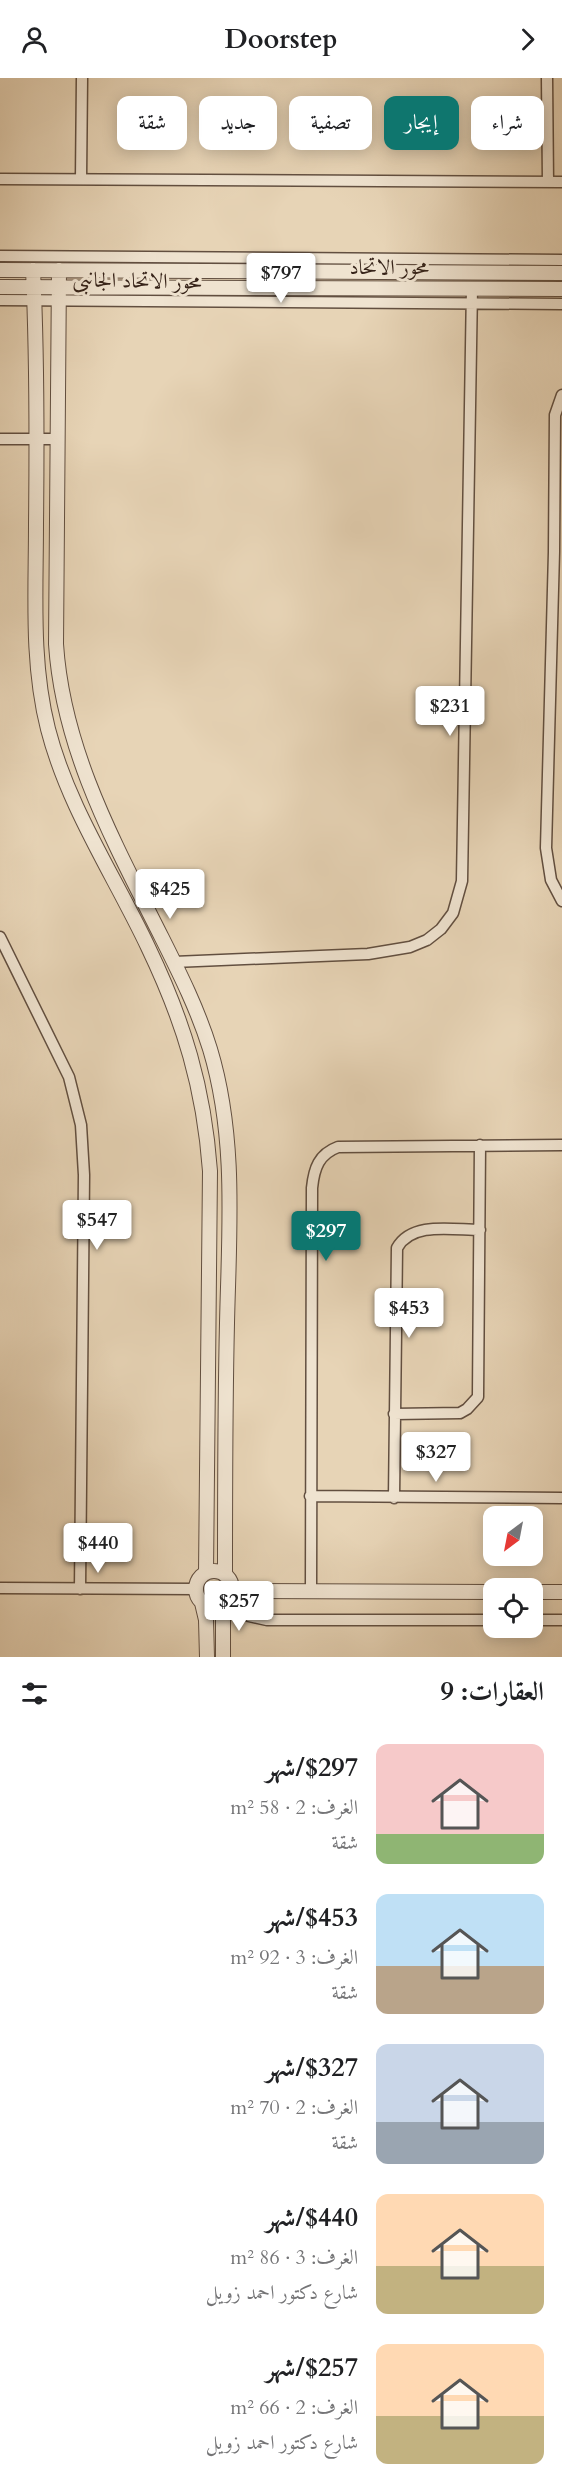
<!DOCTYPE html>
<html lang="ar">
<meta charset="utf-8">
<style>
body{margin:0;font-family:Cardo,Amiri,serif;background:#f2f2f2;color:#202124;direction:rtl;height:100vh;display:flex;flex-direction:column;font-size:22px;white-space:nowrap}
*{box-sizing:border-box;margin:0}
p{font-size:20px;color:#757577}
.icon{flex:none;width:33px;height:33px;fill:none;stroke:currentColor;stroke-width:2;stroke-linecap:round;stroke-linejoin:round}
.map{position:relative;height:1579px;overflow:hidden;direction:ltr}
.details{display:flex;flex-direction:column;background:#fff;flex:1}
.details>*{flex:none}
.banner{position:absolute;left:18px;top:18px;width:526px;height:54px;direction:rtl;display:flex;gap:12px}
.needle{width:39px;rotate:212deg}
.controls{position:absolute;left:483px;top:1428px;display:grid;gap:12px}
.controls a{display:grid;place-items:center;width:60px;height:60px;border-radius:12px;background:#fff;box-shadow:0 3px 15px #0003;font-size:30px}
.price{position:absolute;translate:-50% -51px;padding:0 14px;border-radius:6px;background:#fff;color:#222;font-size:20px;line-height:39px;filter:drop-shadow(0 2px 3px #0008)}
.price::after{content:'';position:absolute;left:50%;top:36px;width:18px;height:14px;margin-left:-9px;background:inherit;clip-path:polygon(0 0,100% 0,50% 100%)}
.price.active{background:#0f766e;color:#fff}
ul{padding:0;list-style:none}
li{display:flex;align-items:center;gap:18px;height:150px;padding:0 18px}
li span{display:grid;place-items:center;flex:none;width:168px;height:120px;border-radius:12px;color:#555}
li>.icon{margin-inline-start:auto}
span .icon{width:72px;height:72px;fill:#fffc;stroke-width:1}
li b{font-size:26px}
h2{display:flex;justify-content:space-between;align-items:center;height:72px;padding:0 18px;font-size:26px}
.pill{padding:0 21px;border-radius:12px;background:#fff;box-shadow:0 3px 15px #0003;font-size:21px;line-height:54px}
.pill.active{background:#0f766e;color:#fff}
header{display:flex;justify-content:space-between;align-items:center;height:78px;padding:0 18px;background:#fff;font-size:27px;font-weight:700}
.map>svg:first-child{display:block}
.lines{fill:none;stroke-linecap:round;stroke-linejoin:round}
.minor-casing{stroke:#624f40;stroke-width:13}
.tertiary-casing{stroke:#624f40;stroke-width:16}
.minor{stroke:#efe3d0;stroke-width:10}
.tertiary{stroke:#efe3d0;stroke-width:14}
.labels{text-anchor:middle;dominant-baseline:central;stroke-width:6;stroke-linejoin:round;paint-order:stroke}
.street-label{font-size:21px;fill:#362319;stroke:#efe3d0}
</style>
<header><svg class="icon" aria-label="forward" viewBox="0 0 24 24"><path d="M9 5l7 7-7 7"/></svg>Doorstep<svg class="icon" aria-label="person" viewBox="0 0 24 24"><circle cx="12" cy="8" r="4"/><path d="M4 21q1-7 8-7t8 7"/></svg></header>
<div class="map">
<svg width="562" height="1579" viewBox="0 0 562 1579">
<rect width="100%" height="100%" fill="#e7d4b6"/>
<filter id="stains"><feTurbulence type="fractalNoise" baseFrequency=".00333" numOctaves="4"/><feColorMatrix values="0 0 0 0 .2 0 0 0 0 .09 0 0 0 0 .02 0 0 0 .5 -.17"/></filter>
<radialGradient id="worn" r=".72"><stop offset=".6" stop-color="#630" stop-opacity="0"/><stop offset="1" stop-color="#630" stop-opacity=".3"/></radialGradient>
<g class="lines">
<defs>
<path id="minor" d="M547,0L548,104
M0,101L562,104
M81,101L82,0
M0,178L562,182
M0,222L562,226
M562,317L555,337L554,474L546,770L551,802L562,823
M0,361H57
M0,859L69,999L81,1047L84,1097L80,1511
M174,884L368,876L410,869L427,862L441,851L453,835L462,803L472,210
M394,1336L460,1335L467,1331L478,1319L480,1067
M310,1418L562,1420
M394,1420L397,1170C412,1143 453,1152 480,1152
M0,1510L196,1511
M311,1513L312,1110C314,1090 319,1076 338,1069L562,1067
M228,1522L249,1538L267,1542H494
M532,1542H562"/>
<path id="tertiary" d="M0,192L562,195
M33,192C37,276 37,361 36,446C36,515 31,584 48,651C68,729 114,797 148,869C184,944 204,1010 210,1093L206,1495
M59,192L56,566C63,673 115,766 162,860C180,896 198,932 210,971C237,1060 229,1154 227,1245C225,1329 225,1413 225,1497
M0,209L562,211
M196 1511a18 18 0 1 1 36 0a18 18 0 1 1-36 0Z
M232,1513L494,1514
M532,1514H562
M202,1525L206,1542L207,1579
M223,1579V1540L227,1524"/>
</defs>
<use href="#minor" class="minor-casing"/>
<use href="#tertiary" class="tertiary-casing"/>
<use href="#minor" class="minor"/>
<use href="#tertiary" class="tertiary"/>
</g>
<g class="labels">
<g class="street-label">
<text x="389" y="189">محور الاتحاد</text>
<text transform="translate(137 203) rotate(1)">محور الاتحاد الجانبى</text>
</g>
</g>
<rect width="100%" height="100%" filter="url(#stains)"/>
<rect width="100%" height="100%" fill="url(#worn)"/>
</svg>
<div class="controls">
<a><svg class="needle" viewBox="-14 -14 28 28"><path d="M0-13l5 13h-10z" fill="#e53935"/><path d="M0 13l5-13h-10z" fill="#757577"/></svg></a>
<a><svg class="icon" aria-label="locate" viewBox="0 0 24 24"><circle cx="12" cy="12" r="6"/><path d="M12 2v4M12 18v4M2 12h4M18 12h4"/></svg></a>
</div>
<b class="price" style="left:281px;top:226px">$797</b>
<b class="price" style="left:450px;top:659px">$231</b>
<b class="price" style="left:170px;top:842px">$425</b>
<b class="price" style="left:97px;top:1173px">$547</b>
<b class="price active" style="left:326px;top:1184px">$297</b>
<b class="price" style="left:409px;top:1261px">$453</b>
<b class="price" style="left:436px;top:1405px">$327</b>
<b class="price" style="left:98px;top:1496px">$440</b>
<b class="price" style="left:239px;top:1554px">$257</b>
<div class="banner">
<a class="pill">شراء</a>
<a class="pill active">إيجار</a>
<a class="pill">تصفية</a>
<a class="pill">جديد</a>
<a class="pill">شقة</a>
</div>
</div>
<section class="details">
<h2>العقارات: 9<svg class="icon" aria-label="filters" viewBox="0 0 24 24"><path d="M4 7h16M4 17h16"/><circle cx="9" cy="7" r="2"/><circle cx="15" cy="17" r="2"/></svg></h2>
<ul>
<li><span style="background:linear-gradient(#f6c9c9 75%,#8fb573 0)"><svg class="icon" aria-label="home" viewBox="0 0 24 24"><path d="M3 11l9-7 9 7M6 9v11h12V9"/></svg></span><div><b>$297/شهر</b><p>الغرف: 2 · 58 m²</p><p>شقة</p></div></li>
<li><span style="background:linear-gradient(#bfe0f5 60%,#b9a48a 0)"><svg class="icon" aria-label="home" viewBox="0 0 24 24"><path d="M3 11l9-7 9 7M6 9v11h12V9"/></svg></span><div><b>$453/شهر</b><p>الغرف: 3 · 92 m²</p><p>شقة</p></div></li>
<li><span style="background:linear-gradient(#c9d6e8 65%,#9aa5b1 0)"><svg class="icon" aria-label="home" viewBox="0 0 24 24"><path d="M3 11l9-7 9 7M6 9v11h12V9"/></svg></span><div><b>$327/شهر</b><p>الغرف: 2 · 70 m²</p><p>شقة</p></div></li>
<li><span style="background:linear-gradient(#ffd9b3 60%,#c2b280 0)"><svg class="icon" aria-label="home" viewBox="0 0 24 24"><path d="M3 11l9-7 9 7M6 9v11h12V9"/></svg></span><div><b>$440/شهر</b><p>الغرف: 3 · 86 m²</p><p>شارع دكتور احمد زويل</p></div></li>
<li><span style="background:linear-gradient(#ffd9b3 60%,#c2b280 0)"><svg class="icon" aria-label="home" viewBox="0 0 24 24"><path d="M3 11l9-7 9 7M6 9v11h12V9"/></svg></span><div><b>$257/شهر</b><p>الغرف: 2 · 66 m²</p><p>شارع دكتور احمد زويل</p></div></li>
</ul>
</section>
